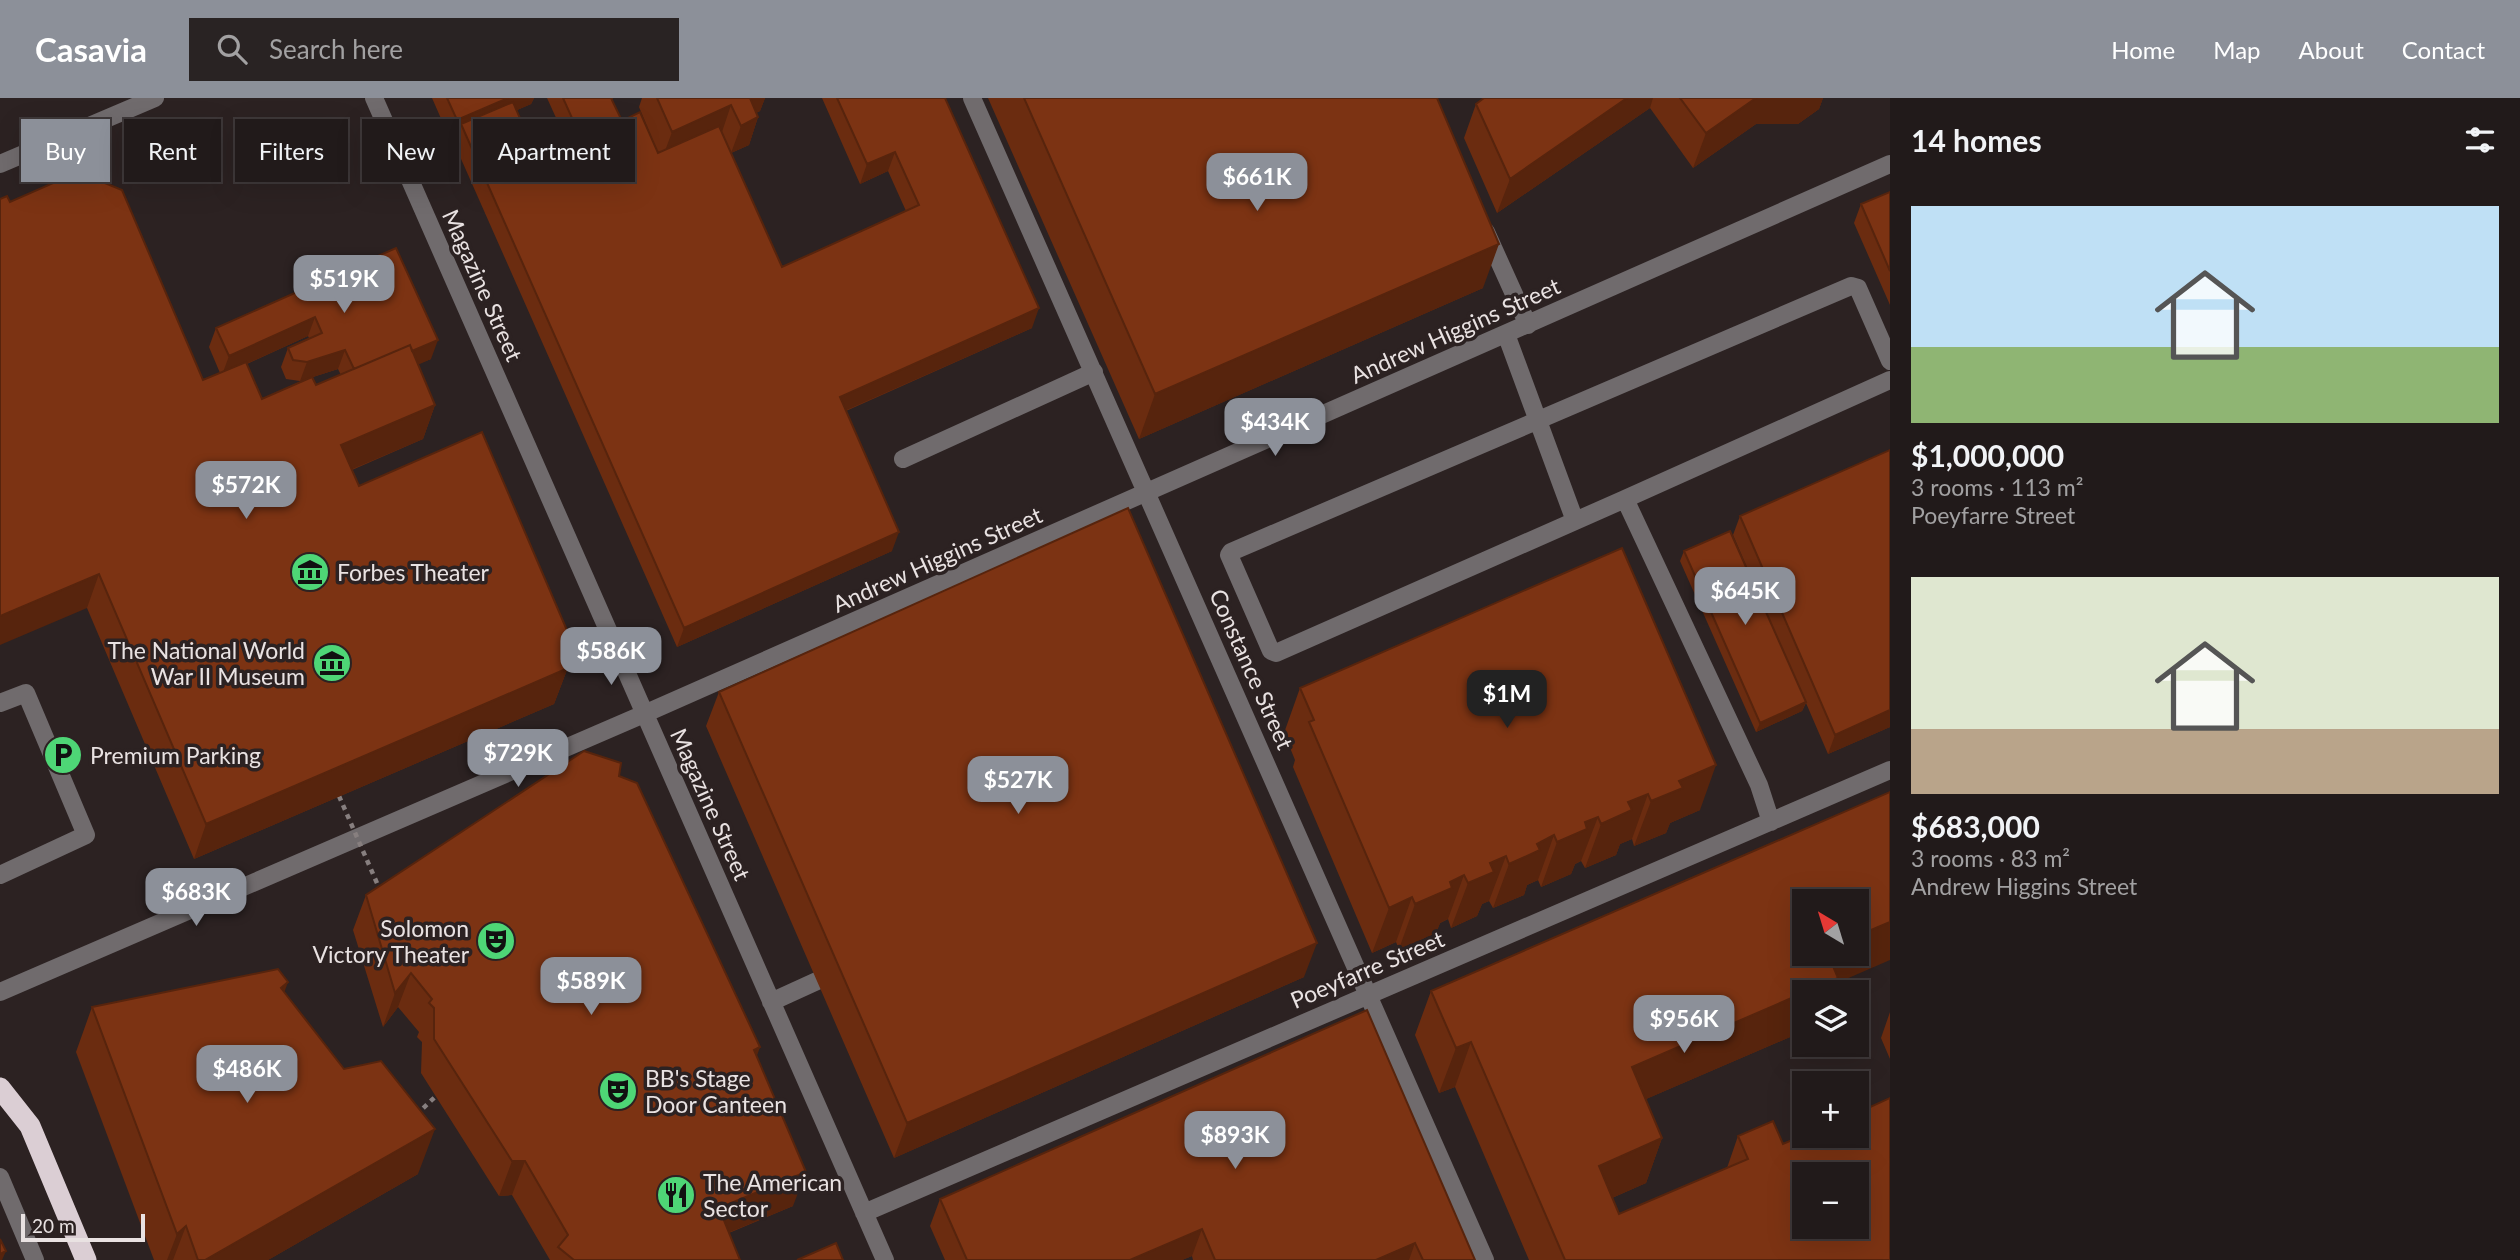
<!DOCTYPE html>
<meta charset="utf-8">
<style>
body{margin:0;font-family:Lato,sans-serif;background:#292323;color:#f1f3f6;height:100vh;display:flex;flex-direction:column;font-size:26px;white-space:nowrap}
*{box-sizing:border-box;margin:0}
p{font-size:23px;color:#a2a1a2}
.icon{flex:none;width:38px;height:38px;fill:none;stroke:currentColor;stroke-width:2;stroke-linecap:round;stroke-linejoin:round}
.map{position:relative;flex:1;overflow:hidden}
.sheet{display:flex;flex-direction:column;background:#211a1a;width:630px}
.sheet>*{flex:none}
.guide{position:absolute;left:21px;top:21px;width:665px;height:63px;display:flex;gap:14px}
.needle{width:46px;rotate:322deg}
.buttons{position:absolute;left:1792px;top:791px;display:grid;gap:14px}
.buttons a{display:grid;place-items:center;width:77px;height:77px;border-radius:0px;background:#211a1a;box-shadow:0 7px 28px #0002,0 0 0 2px #3e3839;font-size:35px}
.scale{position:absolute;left:21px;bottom:18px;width:124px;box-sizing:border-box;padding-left:7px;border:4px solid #e9e2e2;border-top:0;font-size:19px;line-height:24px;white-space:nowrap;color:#e9e2e2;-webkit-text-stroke:5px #2c2222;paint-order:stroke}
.price{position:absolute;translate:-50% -60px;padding:0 16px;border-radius:14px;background:#8c9099;color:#fff;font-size:23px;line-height:46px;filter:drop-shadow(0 2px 4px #0008)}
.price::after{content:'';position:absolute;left:50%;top:42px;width:21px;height:16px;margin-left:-10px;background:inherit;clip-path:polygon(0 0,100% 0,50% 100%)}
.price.on{background:#222;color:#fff}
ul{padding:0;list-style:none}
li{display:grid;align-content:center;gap:14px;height:371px;padding:0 21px}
li span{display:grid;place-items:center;height:217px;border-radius:0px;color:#555}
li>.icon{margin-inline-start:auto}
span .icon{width:126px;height:126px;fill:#fffc;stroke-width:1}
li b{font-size:30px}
h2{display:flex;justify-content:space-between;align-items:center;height:84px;padding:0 21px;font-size:30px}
.chip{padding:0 24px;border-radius:0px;background:#211a1a;box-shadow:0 7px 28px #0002,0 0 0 2px #3e3839;font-size:24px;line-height:63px}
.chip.on{background:#8c9099;color:#fff}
header{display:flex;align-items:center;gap:42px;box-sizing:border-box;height:98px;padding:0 35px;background:#8c9099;color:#fff}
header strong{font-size:33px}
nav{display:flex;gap:38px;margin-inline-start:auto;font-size:24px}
.search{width:490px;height:63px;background:#292323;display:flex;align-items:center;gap:18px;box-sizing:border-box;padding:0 24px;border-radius:0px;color:#a2a1a2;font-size:26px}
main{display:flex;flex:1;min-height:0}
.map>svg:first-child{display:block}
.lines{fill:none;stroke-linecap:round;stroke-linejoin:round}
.path{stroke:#877f7f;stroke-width:4.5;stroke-dasharray:5 5;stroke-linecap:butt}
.minor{stroke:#706b6d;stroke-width:18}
.highway{stroke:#dbced4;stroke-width:21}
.path-bridge{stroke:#877f7f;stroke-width:4.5;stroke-dasharray:5 5;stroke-linecap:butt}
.wall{fill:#6b2c10;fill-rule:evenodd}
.shaded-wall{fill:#57240d}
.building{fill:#7c3313;stroke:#57240d;stroke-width:2;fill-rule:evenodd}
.labels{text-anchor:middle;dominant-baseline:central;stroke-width:7;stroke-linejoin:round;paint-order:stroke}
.street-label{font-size:23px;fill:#e9e2e2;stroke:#2c2222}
.poi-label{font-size:23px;fill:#e9e2e2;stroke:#2c2222;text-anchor:start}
</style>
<header>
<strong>Casavia</strong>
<div class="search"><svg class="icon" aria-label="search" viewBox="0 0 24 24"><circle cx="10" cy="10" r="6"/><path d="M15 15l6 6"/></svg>Search here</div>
<nav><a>Home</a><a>Map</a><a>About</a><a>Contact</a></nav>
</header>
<main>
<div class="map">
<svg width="1890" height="1162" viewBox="0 0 1890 1162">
<rect width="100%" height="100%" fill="#2c2222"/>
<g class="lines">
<path class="path" d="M416,1017L436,998"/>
<path class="minor" d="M374,0L885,1162
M972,0L1485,1162
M0,66L155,0
M1486,134L1528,227
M1506,236L1575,423
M903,361L1094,274
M1625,401L1276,555L1271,553L1229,457L1231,454L1851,188L1858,190L1890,263
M0,605L26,595L86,737L0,777
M1771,724L1759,687L1625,401L1890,282
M0,894L644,616L1890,66
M771,904L817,883
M0,1079L35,1162
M864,1115L1890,672"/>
<path class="highway" d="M0,990L30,1028L86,1162"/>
<path class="path-bridge" d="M339,698L380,792"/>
</g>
<path class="wall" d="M432,0H534L531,6L517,12L537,60L568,46L547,0H613L612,1L622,23L658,55L639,9L642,0H765L760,13L756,15L758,19L749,47L731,55L782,169L906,113L888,73L860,86L822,0H945L1032,230L846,313L892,453L677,549L454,45L457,38L450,41Z
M988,0H1437L1483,190L1139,341Z
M1484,0H1823L1819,11L1798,26H1756L1693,70L1650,10L1497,115L1464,40L1476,6Z
M1890,94V207L1854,125L1861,106Z
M10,104L203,282L220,275L209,249L216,230L396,150L431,261L418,266L435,307L423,341L352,372L359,388L575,551L554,606L194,761L87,510ZM308,238L309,240L288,250L281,269L286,281L300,283L306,281L262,301L247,266ZM338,271L341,277L316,287L313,279Z
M1890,352V629L1828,656L1806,605L1802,613L1756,634L1680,463L1684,453L1767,516L1733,437L1740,418Z
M1300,590L1700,712L1670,725L1666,735L1634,748L1632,741L1620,746L1616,757L1585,770L1581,763L1575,766L1571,776L1541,789L1538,782L1527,787L1524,797L1493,810L1489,803L1482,806L1477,818L1451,830L1448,821L1440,825L1436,835L1399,851L1396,844L1372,855L1293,669L1295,662L1284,635Z
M719,594L1304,879L894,1060L706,628Z
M619,678L756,959L793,1108L729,1135L740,1162H550L512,1097L499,1098L421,975L422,944L417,939L419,934L398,909L383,929L353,832L366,797Z
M1837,885L1804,933L1646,1001L1662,1040L1646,1085L1612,1100L1619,1116L1727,1070L1738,1038L1783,1046L1890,1162H1529L1455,989L1439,995L1415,937L1431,893Z
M284,894L418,1076L268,1162H154L76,954L92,909Z
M1367,912L1475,1162H1193L1192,1158L1182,1162H945L930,1128L940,1101Z
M1890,914V961L1881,940Z"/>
<path class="shaded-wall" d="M508,0H534L531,6L465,35L461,26L457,38L450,41L457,22Z
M746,0H765L760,13L738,23Z
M1627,0H1653L1650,10L1497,115L1510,81Z
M1756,0H1823L1819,11L1798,26H1756L1693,70L1706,35Z
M731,7L722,34L662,61L672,34Z
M758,19L749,47L731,55L741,28Z
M895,54L888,73L860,86L867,66Z
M1499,146L1483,190L1139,341L1155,296Z
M1039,210L1032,230L833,318L840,299Z
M315,219L308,238L222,277L229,258Z
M438,242L431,261L350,297L357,278Z
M345,252L338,271L300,283L307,264Z
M435,307L423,341L329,381L341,347Z
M899,434L892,453L677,549L684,530Z
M99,476L87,510L0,547V518Z
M575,551L554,606L194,761L206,726Z
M1806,604L1802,613L1756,634L1760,625Z
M1890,612V629L1828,656L1835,637Z
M1716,667L1700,712L1670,725L1666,735L1634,748L1651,703L1679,683Z
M1648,696L1632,741L1620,746L1616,757L1585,770L1601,726L1628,704Z
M1598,719L1581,763L1575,766L1571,776L1541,789L1557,744L1585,724Z
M1554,737L1538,782L1527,787L1524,797L1493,810L1509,766L1537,746Z
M1506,758L1489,803L1482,806L1477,818L1451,830L1468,785L1490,765Z
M1464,777L1448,821L1440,825L1436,835L1399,851L1415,806L1450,784Z
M1412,799L1396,844L1372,855L1389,810Z
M1890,824V862L1837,885L1833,894H1806L1825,856H1857V838Z
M1317,845L1304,879L894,1060L907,1025Z
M411,875L398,909L383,929L395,895Z
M288,884L272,929L281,890Z
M1804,895V933L1616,1014L1632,969Z
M1471,944L1455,989L1439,995L1456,950Z
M760,949L748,983L754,952Z
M435,1031L418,1076L268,1162H205Z
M1662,1040L1646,1085L1582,1113L1599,1068Z
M512,1063H525L512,1097L499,1098Z
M806,1074L793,1108L706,1144L719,1110Z
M186,1128L173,1162H167L177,1136Z
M1202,1131L1192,1158L1182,1162H1130Z
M1415,1145L1409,1162H1376Z
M6,1153L2,1162H0V1156Z"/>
<path class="building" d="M447,0H508L457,22Z
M563,0H611L622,23L640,14L658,55L719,28L782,169L919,107L895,54L867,66L837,0H945L1039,210L840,299L899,434L684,530L461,26L513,4L537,60L581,40Z
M657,0H750L758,19L741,28L731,7L672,34Z
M1024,0H1437L1499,146L1155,296Z
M1484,0H1627L1510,81L1476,6Z
M1680,0H1756L1706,35Z
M78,74L122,92L203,282L246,264L262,301L312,279L316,287L410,247L435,307L341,347L359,388L482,334L575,551L566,571L206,726L99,476L0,518V101L7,98L10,104Z
M1890,94V173L1861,106Z
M396,150L438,242L412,253L410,247L354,271L345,252L307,264L293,262L288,250L322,235L315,219L229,258L216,230Z
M1890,352V612L1835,637L1740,418Z
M1128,410L1317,845L907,1025L719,594Z
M1730,433L1806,604L1760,625L1684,453Z
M1622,450L1716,667L1679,683L1683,690L1651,703L1648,696L1628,704L1632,712L1601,726L1598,719L1585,724L1587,731L1557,744L1554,737L1537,746L1540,752L1509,766L1506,758L1490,765L1494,774L1468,785L1464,777L1450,784L1452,790L1415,806L1412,799L1389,810L1309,624L1314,622L1300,590Z
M584,653L621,665L619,678L637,685L760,949L754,952L806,1074L719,1110L740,1162H574L558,1149L568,1137L525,1063H512L434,941V910L429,905L432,901L411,875L395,895L366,797Z
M1890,694V824L1857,838V803H1804V856H1828L1838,880L1632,969L1662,1040L1599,1068L1619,1116L1748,1061L1738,1038L1773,1023L1783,1046L1804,1037L1857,1038V1015L1890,1000V1162H1565L1471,944L1456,950L1431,893ZM1804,1076H1857V1129H1804Z
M278,871L288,884L281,890L344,971L381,963L435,1031L205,1162H198L186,1128L177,1136L92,909Z
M1367,912L1475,1162H1423L1415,1145L1376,1162H1215L1202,1131L1130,1162H967L940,1101Z
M0,1141L6,1153L0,1156Z
M836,1145L843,1162H797Z"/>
<defs>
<symbol id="museum-disc" viewBox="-11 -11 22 22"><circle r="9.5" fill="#4ed676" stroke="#2c2222"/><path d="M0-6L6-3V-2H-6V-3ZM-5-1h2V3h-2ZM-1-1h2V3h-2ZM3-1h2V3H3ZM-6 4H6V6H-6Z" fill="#111"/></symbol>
<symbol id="parking-disc" viewBox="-11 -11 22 22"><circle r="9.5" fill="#4ed676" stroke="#2c2222"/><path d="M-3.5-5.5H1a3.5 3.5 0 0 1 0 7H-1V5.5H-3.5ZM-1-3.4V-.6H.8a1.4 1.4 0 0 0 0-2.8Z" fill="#111"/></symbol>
<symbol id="theatre-disc" viewBox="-11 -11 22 22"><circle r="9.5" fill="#4ed676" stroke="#2c2222"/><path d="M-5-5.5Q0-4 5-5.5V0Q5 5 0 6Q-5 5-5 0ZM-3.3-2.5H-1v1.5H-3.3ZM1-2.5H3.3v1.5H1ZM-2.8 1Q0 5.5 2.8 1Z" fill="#111"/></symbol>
<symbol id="restaurant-disc" viewBox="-11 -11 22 22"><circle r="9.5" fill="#4ed676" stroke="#2c2222"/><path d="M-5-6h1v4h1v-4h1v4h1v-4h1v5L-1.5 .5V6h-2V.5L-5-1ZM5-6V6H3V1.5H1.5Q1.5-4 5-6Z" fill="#111"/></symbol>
</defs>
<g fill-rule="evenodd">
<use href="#museum-disc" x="288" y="452" width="44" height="44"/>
<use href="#museum-disc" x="310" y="543" width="44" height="44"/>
<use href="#parking-disc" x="41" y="635" width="44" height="44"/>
<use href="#theatre-disc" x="474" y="821" width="44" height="44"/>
<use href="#theatre-disc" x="596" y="971" width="44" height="44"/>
<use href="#restaurant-disc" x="654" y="1075" width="44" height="44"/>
</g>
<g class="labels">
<g class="street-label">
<text transform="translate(483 187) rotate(66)">Magazine Street</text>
<text transform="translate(1455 232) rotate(-24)">Andrew Higgins Street</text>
<text transform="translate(937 461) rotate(-24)">Andrew Higgins Street</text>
<text transform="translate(1252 571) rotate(66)">Constance Street</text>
<text transform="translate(711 706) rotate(66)">Magazine Street</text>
<text transform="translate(1367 871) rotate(-23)">Poeyfarre Street</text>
</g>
<g class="poi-label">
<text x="337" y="474">Forbes Theater</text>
<text x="305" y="552" text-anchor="end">The National World<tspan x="305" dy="26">War II Museum</tspan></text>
<text x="90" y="657">Premium Parking</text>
<text x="469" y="830" text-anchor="end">Solomon<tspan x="469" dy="26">Victory Theater</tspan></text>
<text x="645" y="980">BB's Stage<tspan x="645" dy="26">Door Canteen</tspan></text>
<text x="703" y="1084">The American<tspan x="703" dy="26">Sector</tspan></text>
</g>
</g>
</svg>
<div class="buttons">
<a><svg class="needle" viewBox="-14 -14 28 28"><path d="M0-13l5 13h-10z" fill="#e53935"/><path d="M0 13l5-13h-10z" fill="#a2a1a2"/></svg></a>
<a><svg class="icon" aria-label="layers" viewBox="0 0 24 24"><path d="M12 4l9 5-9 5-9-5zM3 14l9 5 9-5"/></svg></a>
<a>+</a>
<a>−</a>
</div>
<div class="scale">20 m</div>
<b class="price" style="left:1257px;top:115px">$661K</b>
<b class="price" style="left:344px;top:217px">$519K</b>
<b class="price" style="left:1275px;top:360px">$434K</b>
<b class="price" style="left:246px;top:423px">$572K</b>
<b class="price" style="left:1745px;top:529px">$645K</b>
<b class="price" style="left:611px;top:589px">$586K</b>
<b class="price on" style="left:1507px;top:632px">$1M</b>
<b class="price" style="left:518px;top:691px">$729K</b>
<b class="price" style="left:1018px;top:718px">$527K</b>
<b class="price" style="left:196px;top:830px">$683K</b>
<b class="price" style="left:591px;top:919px">$589K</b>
<b class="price" style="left:1684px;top:957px">$956K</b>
<b class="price" style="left:247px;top:1007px">$486K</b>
<b class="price" style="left:1235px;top:1073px">$893K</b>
<div class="guide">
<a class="chip on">Buy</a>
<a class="chip">Rent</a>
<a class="chip">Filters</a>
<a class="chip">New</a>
<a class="chip">Apartment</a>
</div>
</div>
<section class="sheet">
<h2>14 homes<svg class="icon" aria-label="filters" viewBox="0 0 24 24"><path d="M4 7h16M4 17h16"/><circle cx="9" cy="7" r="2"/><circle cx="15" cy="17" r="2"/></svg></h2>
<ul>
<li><span style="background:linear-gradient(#bfe0f5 65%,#8fb573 0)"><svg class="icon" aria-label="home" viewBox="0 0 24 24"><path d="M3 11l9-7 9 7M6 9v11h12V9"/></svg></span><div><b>$1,000,000</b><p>3 rooms · 113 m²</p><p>Poeyfarre Street</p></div></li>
<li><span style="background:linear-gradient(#dfe7d0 70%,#b9a48a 0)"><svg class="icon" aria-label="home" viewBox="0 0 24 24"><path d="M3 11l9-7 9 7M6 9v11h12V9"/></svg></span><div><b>$683,000</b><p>3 rooms · 83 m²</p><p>Andrew Higgins Street</p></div></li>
</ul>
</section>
</main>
